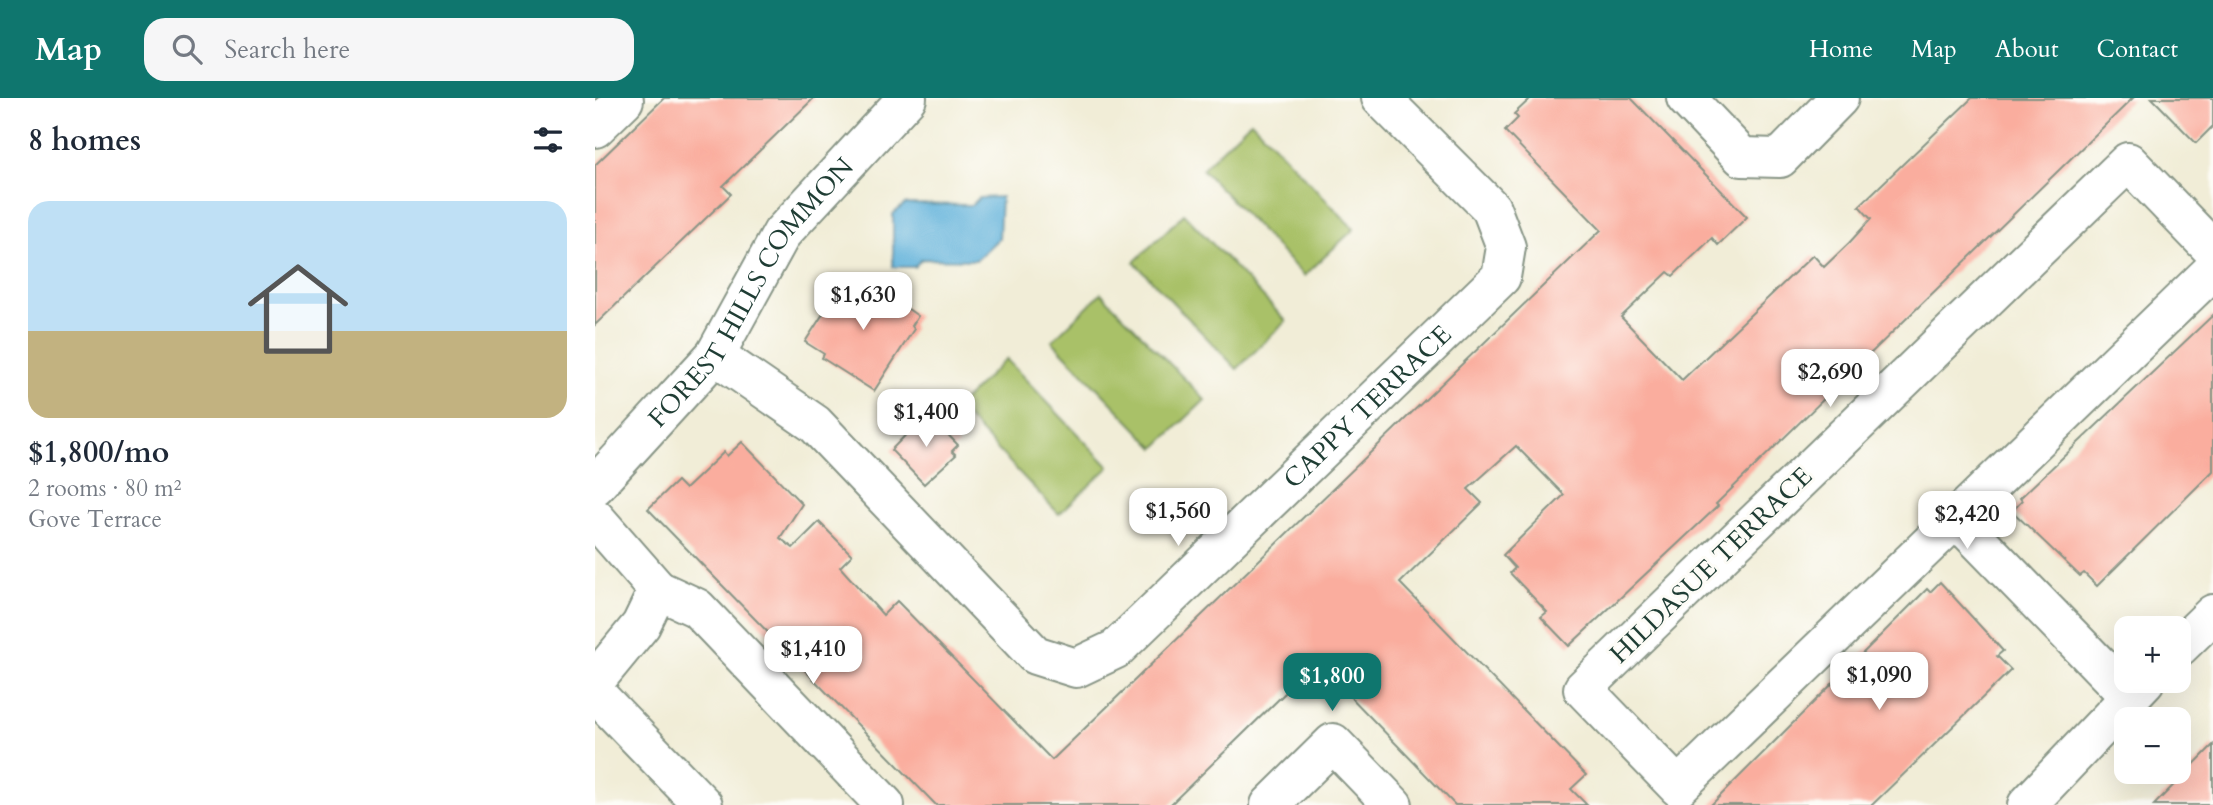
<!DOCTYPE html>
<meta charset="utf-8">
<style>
body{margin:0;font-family:Cardo,serif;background:#f6f6f7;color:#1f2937;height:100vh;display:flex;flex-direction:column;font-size:26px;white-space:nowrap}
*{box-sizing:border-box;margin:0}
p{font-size:23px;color:#747a83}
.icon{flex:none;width:38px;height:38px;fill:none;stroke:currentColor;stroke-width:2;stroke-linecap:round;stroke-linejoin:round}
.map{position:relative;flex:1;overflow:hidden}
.details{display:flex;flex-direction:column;background:#fff;width:595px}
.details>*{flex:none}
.fabs{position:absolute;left:1519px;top:518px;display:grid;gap:14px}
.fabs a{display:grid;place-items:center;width:77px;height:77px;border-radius:14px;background:#fff;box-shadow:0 7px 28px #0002;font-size:35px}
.price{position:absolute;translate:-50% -60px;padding:0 16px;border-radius:14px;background:#fff;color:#222;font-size:23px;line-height:46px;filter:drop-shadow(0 2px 4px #0008)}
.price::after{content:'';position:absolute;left:50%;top:42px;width:21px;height:16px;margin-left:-10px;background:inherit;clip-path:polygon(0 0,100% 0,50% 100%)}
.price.on{background:#0f766e;color:#fff}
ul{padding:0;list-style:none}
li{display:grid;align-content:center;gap:14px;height:371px;padding:0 28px}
li span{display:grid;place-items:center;height:217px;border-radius:21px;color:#555}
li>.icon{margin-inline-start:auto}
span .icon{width:126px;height:126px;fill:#fffc;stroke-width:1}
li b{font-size:30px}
h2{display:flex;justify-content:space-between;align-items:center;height:84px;padding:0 28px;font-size:30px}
header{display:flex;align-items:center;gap:42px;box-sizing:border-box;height:98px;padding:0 35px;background:#0f766e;color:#fff}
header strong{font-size:33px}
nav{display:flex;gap:38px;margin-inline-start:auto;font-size:24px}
.search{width:490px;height:63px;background:#f6f6f7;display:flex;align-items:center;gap:18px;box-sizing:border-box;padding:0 24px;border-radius:21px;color:#747a83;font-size:26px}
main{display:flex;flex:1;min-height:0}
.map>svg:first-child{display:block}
.green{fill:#a9c167;stroke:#647f4e;stroke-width:2}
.water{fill:#5eb1da;stroke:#3e7787;stroke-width:2}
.building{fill:#faad9e}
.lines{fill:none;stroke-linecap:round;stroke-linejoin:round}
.minor-casing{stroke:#889586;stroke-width:42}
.minor{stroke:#fff;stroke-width:38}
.labels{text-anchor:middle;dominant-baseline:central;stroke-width:6;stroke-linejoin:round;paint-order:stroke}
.street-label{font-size:26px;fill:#1f3d34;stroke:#fdfcf7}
</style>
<header>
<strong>Map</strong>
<div class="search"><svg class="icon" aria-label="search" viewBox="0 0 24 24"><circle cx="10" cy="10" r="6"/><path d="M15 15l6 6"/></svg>Search here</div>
<nav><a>Home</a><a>Map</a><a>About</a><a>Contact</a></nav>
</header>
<main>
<section class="details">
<h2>8 homes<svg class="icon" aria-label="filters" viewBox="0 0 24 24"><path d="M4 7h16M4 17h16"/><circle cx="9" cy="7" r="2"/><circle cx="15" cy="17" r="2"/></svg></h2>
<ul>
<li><span style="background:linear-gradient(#bfe0f5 60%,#c2b280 0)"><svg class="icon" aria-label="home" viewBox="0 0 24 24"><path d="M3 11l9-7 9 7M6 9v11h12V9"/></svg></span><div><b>$1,800/mo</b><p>2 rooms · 80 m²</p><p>Gove Terrace</p></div></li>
</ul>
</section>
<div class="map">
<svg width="1618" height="707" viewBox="0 0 1618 707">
<rect width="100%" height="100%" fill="#fdfcf7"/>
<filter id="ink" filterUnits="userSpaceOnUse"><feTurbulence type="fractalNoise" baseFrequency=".0143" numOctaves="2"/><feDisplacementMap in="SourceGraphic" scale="14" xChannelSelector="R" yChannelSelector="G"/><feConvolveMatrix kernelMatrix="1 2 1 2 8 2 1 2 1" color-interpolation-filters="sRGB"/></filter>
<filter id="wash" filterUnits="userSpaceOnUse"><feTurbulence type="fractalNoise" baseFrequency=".00686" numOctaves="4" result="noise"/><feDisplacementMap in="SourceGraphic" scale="28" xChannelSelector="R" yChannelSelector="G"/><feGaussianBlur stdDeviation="1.57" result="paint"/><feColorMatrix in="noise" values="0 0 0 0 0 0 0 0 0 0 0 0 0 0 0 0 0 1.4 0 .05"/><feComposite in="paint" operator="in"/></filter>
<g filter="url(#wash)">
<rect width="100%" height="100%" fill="#f1edd7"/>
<path class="green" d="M656,23L759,131L709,178L607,71Z
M589,116L691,223L642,271L539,164Z
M506,195L610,302L560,350L457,243Z
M411,261L514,369L464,416L362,309Z"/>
<path class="water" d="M406,99L404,140L381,162L327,161L319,169H298V116L310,106L377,107L384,100Z"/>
<g id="blocks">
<path class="building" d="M69,0H219L128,88L136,96L0,227V67Z
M936,0H1036L1152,119L1123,147L1117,140L1078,178L1073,174L1026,219L1087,282L1218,157L1229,169L1254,145L1276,121L1264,108L1377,0H1538L1121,406L1123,408L974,548L946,519L952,514L915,475L920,470L908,457L969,397L921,348L873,391L887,405L805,485L991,677L976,691L992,707H860L722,564L575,707H341L53,411L82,383L90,391L129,354L132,358L147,344L207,406L185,440L198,450L224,424L257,457L245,469L288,517L302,503L457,662L1006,132L910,33L923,20L919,16Z
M1557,0H1618V28L1601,45Z
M253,177L271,189L275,184L323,218L317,228L319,231L279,293L227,260L229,256L210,244Z
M1618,217V373L1502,488L1489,475L1485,478L1417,413L1427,403L1425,400Z
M332,315L363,347L357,353L361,357L329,386L296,352Z
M1345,484L1408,553L1402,558L1416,572L1343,643L1277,707H1116L1332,491L1335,494Z
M1618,647V707H1559Z"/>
</g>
</g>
<g filter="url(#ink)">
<use href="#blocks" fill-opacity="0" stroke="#889586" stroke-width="2"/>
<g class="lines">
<defs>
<g id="minor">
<path d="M1091,0L1147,59L1185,60L1244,0"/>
<path d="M0,30L29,2L27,0"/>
<path d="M1618,152L1533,64L988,591L1083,689L1618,172"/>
<path id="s1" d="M120,257L220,326L440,557L481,570L521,551L906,179L911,149L896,110L786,0"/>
<path id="s2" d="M0,388L120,257L187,135L312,0"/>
<path d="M0,420L63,492"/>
<path d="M1362,421L1534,598"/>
<path d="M1584,549L1618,516"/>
<path d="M0,583L46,527L63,492L102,510L290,707"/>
<path d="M0,595L108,707"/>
<path d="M675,707L738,645L798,707"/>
<path d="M1432,707L1550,583"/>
</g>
</defs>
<use href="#minor" class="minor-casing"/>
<use href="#minor" class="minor"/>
</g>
</g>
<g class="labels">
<g class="street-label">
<text stroke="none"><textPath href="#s2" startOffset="250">FOREST HILLS COMMON</textPath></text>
<text stroke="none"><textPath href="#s1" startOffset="877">CAPPY TERRACE</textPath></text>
<text transform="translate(1116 467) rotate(-44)">HILDASUE TERRACE</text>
</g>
</g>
</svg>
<div class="fabs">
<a>+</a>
<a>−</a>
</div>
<b class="price" style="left:268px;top:234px">$1,630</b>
<b class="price" style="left:1235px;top:311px">$2,690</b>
<b class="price" style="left:331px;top:351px">$1,400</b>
<b class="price" style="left:583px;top:450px">$1,560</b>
<b class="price" style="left:1372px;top:453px">$2,420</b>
<b class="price" style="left:218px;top:588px">$1,410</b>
<b class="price" style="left:1284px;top:614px">$1,090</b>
<b class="price on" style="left:737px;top:615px">$1,800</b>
</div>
</main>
